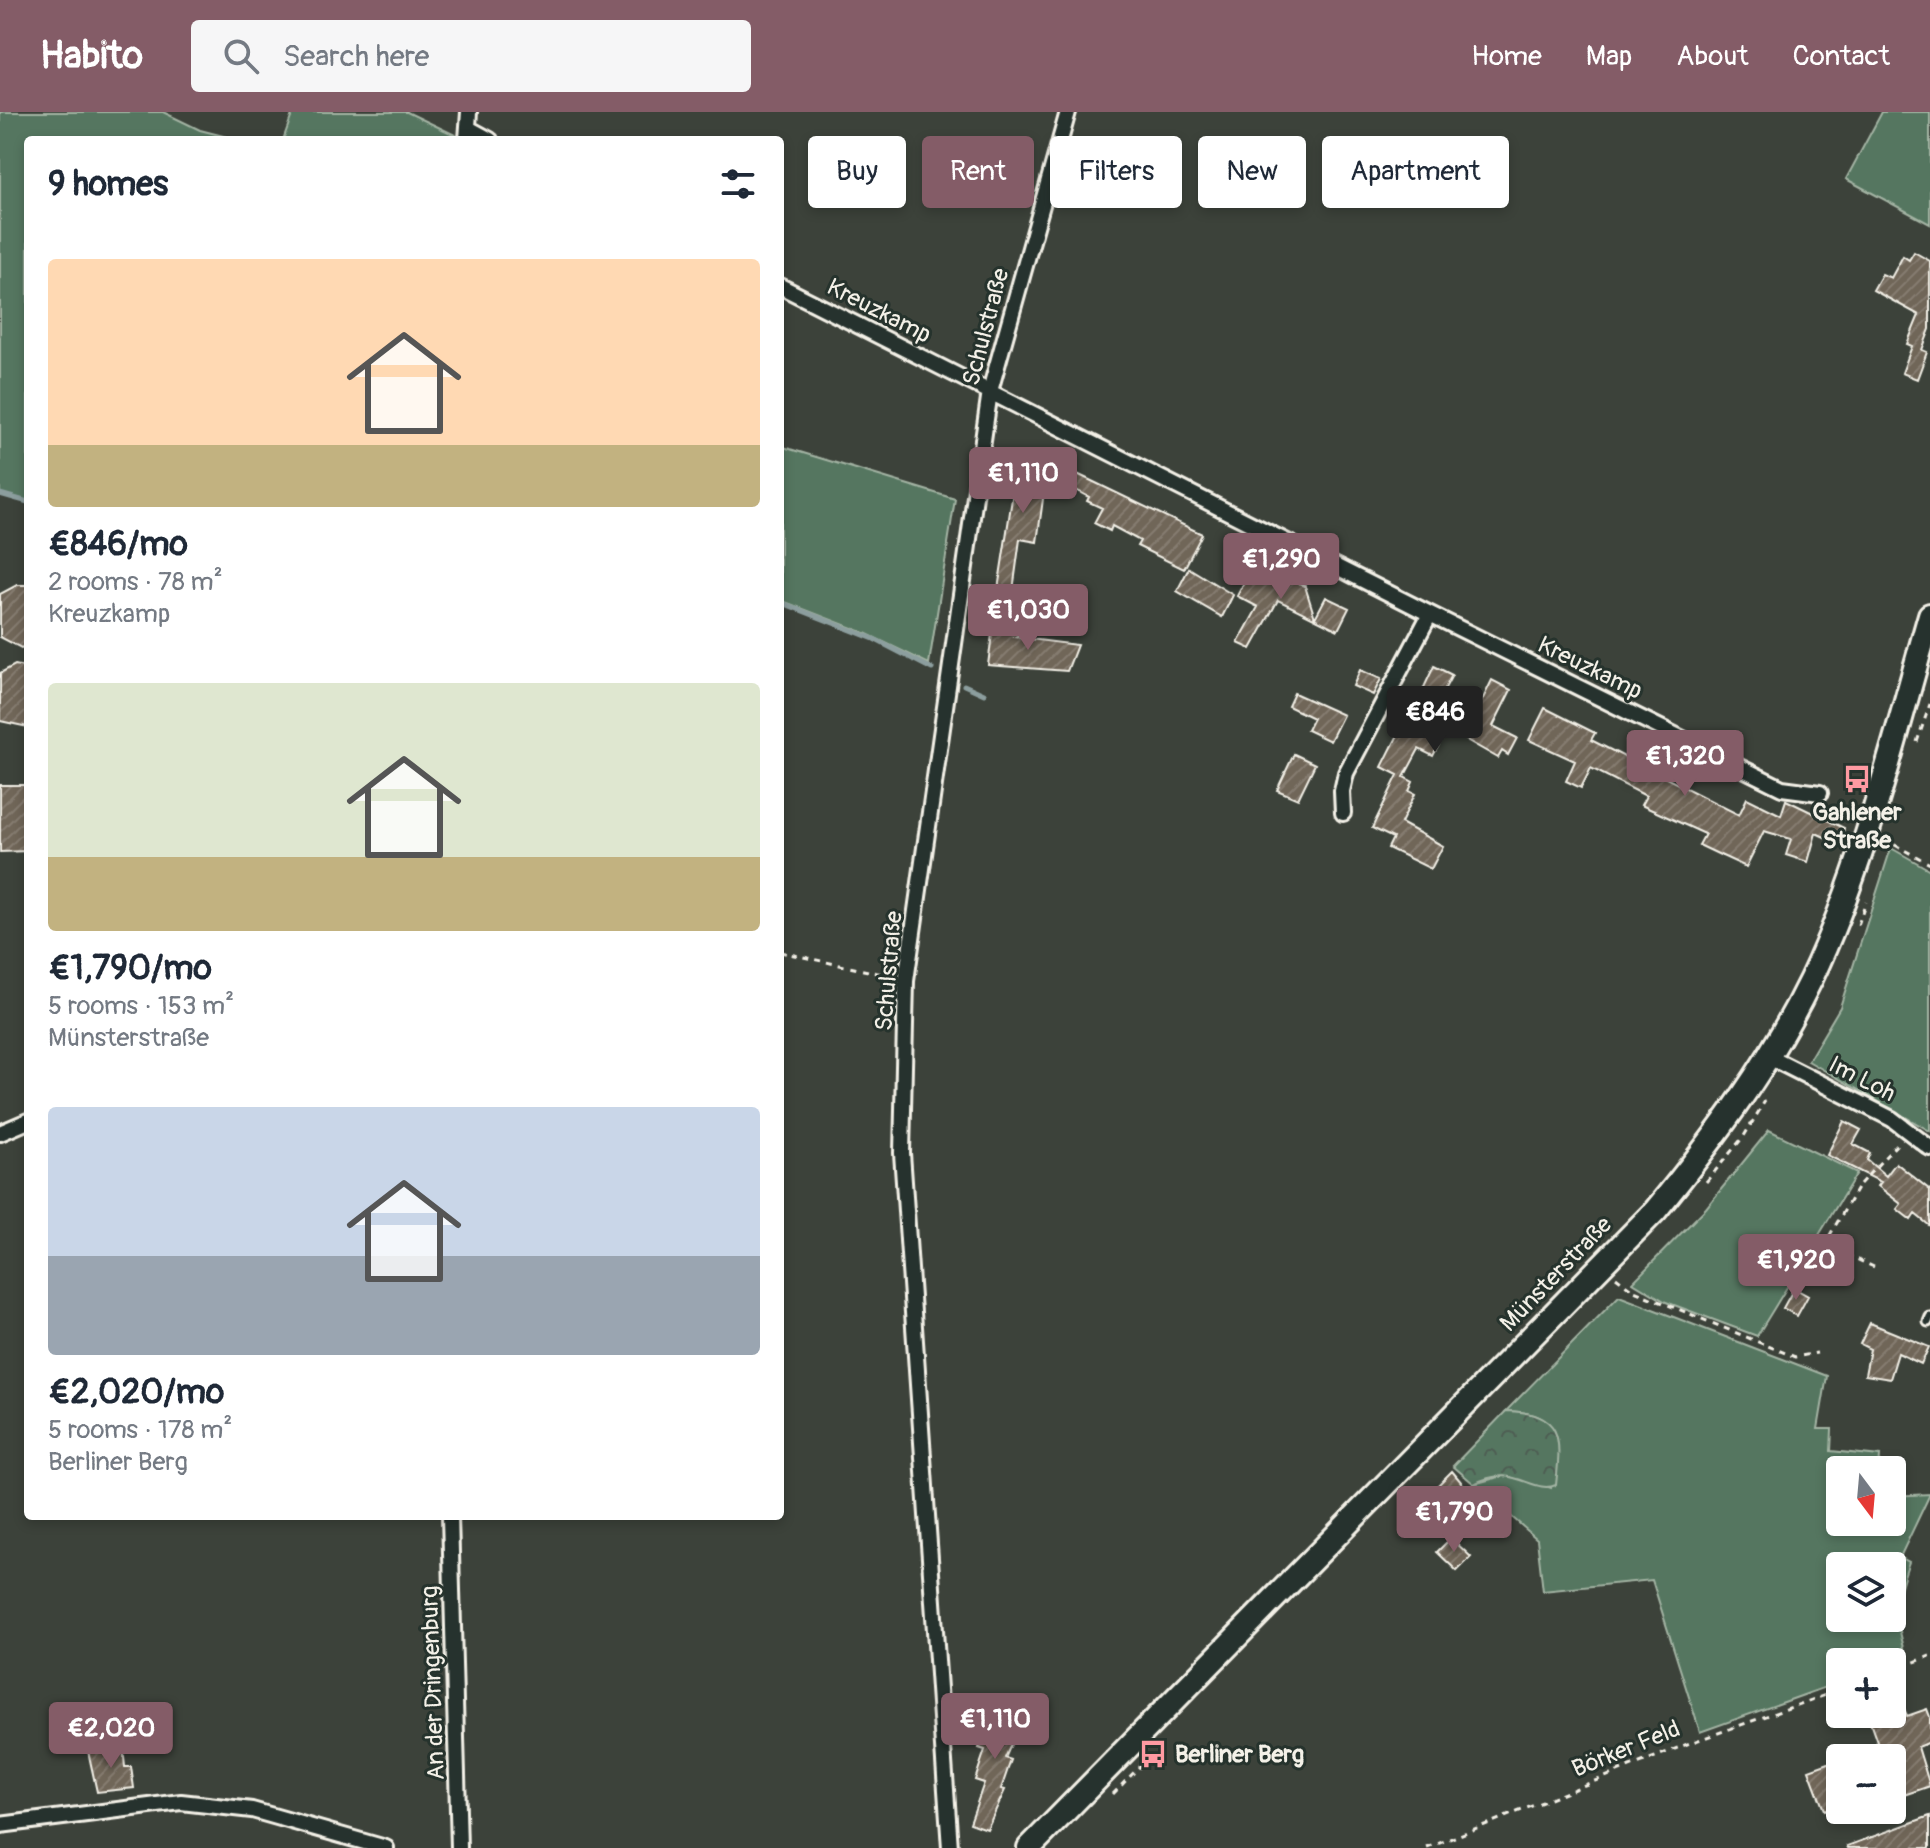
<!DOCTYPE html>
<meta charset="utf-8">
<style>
body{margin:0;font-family:Pangolin,sans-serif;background:#f6f6f7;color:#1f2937;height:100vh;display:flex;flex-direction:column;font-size:30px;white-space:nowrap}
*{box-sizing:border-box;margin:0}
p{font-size:26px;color:#747a83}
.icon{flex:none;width:44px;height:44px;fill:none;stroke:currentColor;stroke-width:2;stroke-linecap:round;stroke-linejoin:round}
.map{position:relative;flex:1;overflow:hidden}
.sheet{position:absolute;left:24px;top:24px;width:760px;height:1384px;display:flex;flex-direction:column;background:#fff;border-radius:8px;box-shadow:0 4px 12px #0003}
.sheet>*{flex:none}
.hud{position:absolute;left:808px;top:24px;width:760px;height:72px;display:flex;gap:16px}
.needle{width:52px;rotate:164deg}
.buttons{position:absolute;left:1826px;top:1344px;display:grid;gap:16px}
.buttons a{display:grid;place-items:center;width:80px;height:80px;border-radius:8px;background:#fff;box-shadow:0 4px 12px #0003;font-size:40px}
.price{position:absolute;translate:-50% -68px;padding:0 18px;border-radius:8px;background:#845c67;color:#fff;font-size:26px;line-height:52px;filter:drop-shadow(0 2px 4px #0008)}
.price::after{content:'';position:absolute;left:50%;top:48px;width:24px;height:18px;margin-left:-12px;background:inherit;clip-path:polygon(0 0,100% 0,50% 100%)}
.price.active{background:#222;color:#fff}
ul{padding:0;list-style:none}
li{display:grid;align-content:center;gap:16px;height:424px;padding:0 24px}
li span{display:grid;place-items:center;height:248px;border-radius:8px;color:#555}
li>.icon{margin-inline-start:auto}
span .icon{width:144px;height:144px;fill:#fffc;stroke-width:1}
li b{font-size:34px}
h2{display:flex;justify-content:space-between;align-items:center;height:96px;padding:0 24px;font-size:34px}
.tag{padding:0 28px;border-radius:8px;background:#fff;box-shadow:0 4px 12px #0003;font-size:28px;line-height:72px}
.tag.active{background:#845c67;color:#fff}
header{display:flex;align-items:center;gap:48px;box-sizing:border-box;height:112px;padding:0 40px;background:#845c67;color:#fff}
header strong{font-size:38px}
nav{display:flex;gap:44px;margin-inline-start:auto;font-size:28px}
.search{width:560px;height:72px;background:#f6f6f7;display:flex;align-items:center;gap:20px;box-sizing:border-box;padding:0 28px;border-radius:8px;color:#747a83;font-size:30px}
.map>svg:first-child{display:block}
.green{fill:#547660;stroke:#a4b4a4;stroke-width:2;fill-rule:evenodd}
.forest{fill:url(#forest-crowns);stroke:#a4b4a4;stroke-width:2}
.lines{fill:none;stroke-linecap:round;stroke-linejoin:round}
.stream{stroke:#8c9e9e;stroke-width:5}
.building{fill:url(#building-hatch);stroke:#f4f1e8;stroke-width:2}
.lane-casing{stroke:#f4f1e8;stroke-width:13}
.street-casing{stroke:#f4f1e8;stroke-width:20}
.secondary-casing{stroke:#f4f1e8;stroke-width:28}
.path{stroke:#f4f1e8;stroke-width:3;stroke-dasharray:6 6;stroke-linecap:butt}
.lane{stroke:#26332d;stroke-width:7}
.street{stroke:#26332d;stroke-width:14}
.secondary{stroke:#26332d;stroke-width:22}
.labels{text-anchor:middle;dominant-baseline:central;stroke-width:6;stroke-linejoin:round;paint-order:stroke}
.street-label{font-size:24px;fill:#f4f1e8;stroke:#26332d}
.poi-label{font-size:24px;font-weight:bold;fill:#f4f1e8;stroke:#26332d}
</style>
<header>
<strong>Habito</strong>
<div class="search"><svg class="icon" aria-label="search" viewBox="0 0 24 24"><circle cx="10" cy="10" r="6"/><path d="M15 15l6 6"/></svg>Search here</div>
<nav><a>Home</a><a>Map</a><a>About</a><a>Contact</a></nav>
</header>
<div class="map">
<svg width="1930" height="1736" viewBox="0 0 1930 1736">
<defs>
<pattern id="forest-crowns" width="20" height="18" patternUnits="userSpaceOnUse" patternTransform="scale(2)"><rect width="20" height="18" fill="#547660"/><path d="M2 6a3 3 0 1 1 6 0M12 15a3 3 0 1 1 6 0" fill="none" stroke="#4e5d52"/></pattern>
<pattern id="building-hatch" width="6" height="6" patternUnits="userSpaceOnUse" patternTransform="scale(2)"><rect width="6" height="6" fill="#706658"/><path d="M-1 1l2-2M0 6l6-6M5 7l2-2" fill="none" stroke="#857c70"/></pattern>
</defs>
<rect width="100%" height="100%" fill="#3c423a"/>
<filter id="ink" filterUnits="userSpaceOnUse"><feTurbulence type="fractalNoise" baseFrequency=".0125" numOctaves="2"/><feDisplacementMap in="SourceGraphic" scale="16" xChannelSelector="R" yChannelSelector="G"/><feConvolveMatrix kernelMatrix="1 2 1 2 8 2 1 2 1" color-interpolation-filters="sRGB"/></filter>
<g filter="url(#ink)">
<path class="green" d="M0,0H163L200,18L239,28H28V389L0,382Z
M293,0H407L457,24V28H283Z
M1882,0H1930V112L1846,67Z
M780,334L955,387L929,552L865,521L780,488Z
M1891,736L1930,758V1019L1808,949L1840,895Z
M1769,1018L1857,1061L1757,1224L1666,1190L1633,1170L1706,1096Z
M1619,1184L1827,1264L1818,1317H1832L1831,1339L1880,1344L1879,1358H1840V1410H1892V1384L1930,1382L1900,1445L1909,1450C1894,1490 1894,1504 1907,1546L1892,1551L1840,1550V1570L1700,1620L1652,1468L1543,1479L1537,1427L1474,1372L1509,1362L1551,1376C1556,1328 1567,1301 1506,1299ZM1840,1454H1892V1506H1840Z"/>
<path class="forest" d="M1506,1299C1564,1301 1561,1325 1556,1373C1532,1383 1514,1350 1474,1372L1453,1354Z"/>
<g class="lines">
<path class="stream" d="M0,382L28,390
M780,490L874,527L932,557
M964,573L984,582"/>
</g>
<path class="building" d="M1914,140L1930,149V217L1922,238L1927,240L1917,267L1902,261L1912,234L1907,232L1919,203L1873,178L1882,162L1891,166L1903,144L1909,148Z
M1019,341L1049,344L1037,430L1020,427L1012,486L997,484Z
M1073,360L1202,422L1184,457L1137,434L1140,429L1112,414L1110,419L1094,411L1102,396L1087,389L1089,385L1066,373Z
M1255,449L1305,474L1315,506L1326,485L1349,496L1338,518L1278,488L1251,537L1238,531L1258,495L1237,484Z
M1189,456L1233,483L1222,505L1177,479Z
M17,473H28V533L21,536L0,525V482Z
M993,514L1026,518L1015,525L1077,533L1067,559L988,553Z
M15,553L28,556V615L0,609V561Z
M1434,554L1452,563L1442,582L1477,599L1492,568L1511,578L1493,614L1517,626L1508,643L1502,639L1498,646L1447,617L1433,644L1419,637L1404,665L1413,670L1409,679L1415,682L1401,711L1443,734L1431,757L1388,736L1393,726L1372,716L1398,663L1382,655L1404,611L1397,607L1404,594L1413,599Z
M1360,558L1381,567L1373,583L1353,574Z
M1294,581L1343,603L1330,629L1307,618L1313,606L1288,594Z
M1545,596L1595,621L1591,628L1739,703L1747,686L1781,703L1786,688L1844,716L1840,732L1816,721L1808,750L1786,743L1791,727L1764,719L1746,755L1718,742L1699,733L1705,722L1641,693L1646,684L1591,656L1581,676L1566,669L1575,649L1529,628Z
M1294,642L1315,652L1298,687L1277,678Z
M0,673H28V739L0,740Z
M1844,1009L1861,1018L1853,1032L1870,1041L1867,1048L1886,1064L1896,1051L1930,1078V1114L1915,1102L1911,1108L1897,1097L1901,1092L1878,1074L1881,1070L1827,1043Z
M1794,1176L1808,1184L1797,1204L1783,1196Z
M1870,1211L1929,1235L1921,1252L1898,1241L1890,1267L1865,1263L1870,1237L1860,1232Z
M1452,1359L1471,1382L1449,1403L1428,1383Z
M1451,1426L1471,1445L1457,1459L1437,1440Z
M1892,1568L1907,1604L1927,1597L1930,1605V1630L1918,1635L1930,1674L1898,1685L1892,1670V1646L1847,1644L1878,1633L1867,1602H1892Z
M995,1591L1025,1601L1005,1646L1011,1648L1001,1677L1005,1678L987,1717L970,1711L984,1671L975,1668L985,1638L979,1636Z
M123,1635L125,1655H131L134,1676L97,1680L88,1639Z
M1840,1647V1692L1824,1698L1809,1658Z
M1930,1704V1736H1848L1847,1734Z"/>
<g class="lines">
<defs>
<path id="lane" d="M1928,1210L1930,1205"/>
<path id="street" d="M468,16L490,28
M467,28L469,0
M780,174L1430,502L1782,676L1820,681
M1343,701L1342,679L1346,661L1430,502
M1769,945L1892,1007L1930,1036
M0,1021L28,1009
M450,1404L459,1736
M0,1713L181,1690L252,1698L386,1736
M950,1736L902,1041L906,869L990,279L1068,0"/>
<path id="secondary" d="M1029,1736L1655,1099C1715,1026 1770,952 1811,867C1865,753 1895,624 1930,503"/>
</defs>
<use href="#lane" class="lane-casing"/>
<use href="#street" class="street-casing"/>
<use href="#secondary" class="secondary-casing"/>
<path class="path" d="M1917,630L1930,592
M1819,698L1849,709
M1884,727L1930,752
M1858,813L1866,790
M780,840L891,864
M1706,1070L1744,1024L1765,989
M1874,1155L1838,1139L1827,1128L1859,1073L1898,1031
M1616,1165L1634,1179L1795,1245L1817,1241
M1892,1559L1930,1544
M1113,1682L1144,1650
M1427,1736L1690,1631L1840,1578"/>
<use href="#lane" class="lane"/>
<use href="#street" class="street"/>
<use href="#secondary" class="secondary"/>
</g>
</g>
<defs>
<symbol id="bus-bare" viewBox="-9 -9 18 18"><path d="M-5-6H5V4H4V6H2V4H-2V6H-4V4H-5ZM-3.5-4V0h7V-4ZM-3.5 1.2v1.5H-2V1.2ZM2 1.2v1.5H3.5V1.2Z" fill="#ff9aa2" stroke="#26332d" stroke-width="2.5" paint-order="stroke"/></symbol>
</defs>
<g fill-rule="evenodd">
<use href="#bus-bare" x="1837" y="647" width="40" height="40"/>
<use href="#bus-bare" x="1133" y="1622" width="40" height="40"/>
</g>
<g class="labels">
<g class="street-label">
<text transform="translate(879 199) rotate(27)">Kreuzkamp</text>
<text transform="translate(986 215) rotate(-75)">Schulstraße</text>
<text transform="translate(1590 556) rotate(26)">Kreuzkamp</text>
<text transform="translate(889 859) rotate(-85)">Schulstraße</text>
<text transform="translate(1862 967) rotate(27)">Im Loh</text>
<text transform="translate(1556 1162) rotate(-46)">Münsterstraße</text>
<text transform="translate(433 1571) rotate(-92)">An der Dringenburg</text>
<text transform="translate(1626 1637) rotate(-22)">Börker Feld</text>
</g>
<g class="poi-label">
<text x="1857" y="700">Gahlener<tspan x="1857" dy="28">Straße</tspan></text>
<text x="1175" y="1642" text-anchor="start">Berliner Berg</text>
</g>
</g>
</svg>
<div class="buttons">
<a><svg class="needle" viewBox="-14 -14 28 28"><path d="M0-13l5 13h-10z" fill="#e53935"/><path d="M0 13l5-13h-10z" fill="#747a83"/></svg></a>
<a><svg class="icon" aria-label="layers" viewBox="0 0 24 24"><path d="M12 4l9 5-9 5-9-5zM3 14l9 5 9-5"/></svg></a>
<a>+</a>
<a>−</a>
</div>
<b class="price" style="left:1023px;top:403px">€1,110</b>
<b class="price" style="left:1281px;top:489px">€1,290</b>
<b class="price" style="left:1028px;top:540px">€1,030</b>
<b class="price active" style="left:1435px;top:642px">€846</b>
<b class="price" style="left:1685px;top:686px">€1,320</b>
<b class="price" style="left:1796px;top:1190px">€1,920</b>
<b class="price" style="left:1454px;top:1442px">€1,790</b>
<b class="price" style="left:995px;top:1649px">€1,110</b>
<b class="price" style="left:111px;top:1658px">€2,020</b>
<div class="hud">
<a class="tag">Buy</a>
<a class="tag active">Rent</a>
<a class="tag">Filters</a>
<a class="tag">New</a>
<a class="tag">Apartment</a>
</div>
<section class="sheet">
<h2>9 homes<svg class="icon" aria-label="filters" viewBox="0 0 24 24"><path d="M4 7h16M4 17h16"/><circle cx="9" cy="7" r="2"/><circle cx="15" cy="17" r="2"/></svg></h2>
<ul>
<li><span style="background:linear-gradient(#ffd9b3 75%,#c2b280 0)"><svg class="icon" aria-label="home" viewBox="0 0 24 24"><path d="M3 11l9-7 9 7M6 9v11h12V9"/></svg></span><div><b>€846/mo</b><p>2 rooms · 78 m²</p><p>Kreuzkamp</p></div></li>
<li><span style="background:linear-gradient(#dfe7d0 70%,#c2b280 0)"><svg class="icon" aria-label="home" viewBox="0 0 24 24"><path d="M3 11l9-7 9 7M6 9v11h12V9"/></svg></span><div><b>€1,790/mo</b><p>5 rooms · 153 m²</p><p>Münsterstraße</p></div></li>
<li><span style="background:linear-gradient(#c9d6e8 60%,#9aa5b1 0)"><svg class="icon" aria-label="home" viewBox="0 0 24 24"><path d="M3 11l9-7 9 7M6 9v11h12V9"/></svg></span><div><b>€2,020/mo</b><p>5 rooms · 178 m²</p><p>Berliner Berg</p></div></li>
</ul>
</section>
</div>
